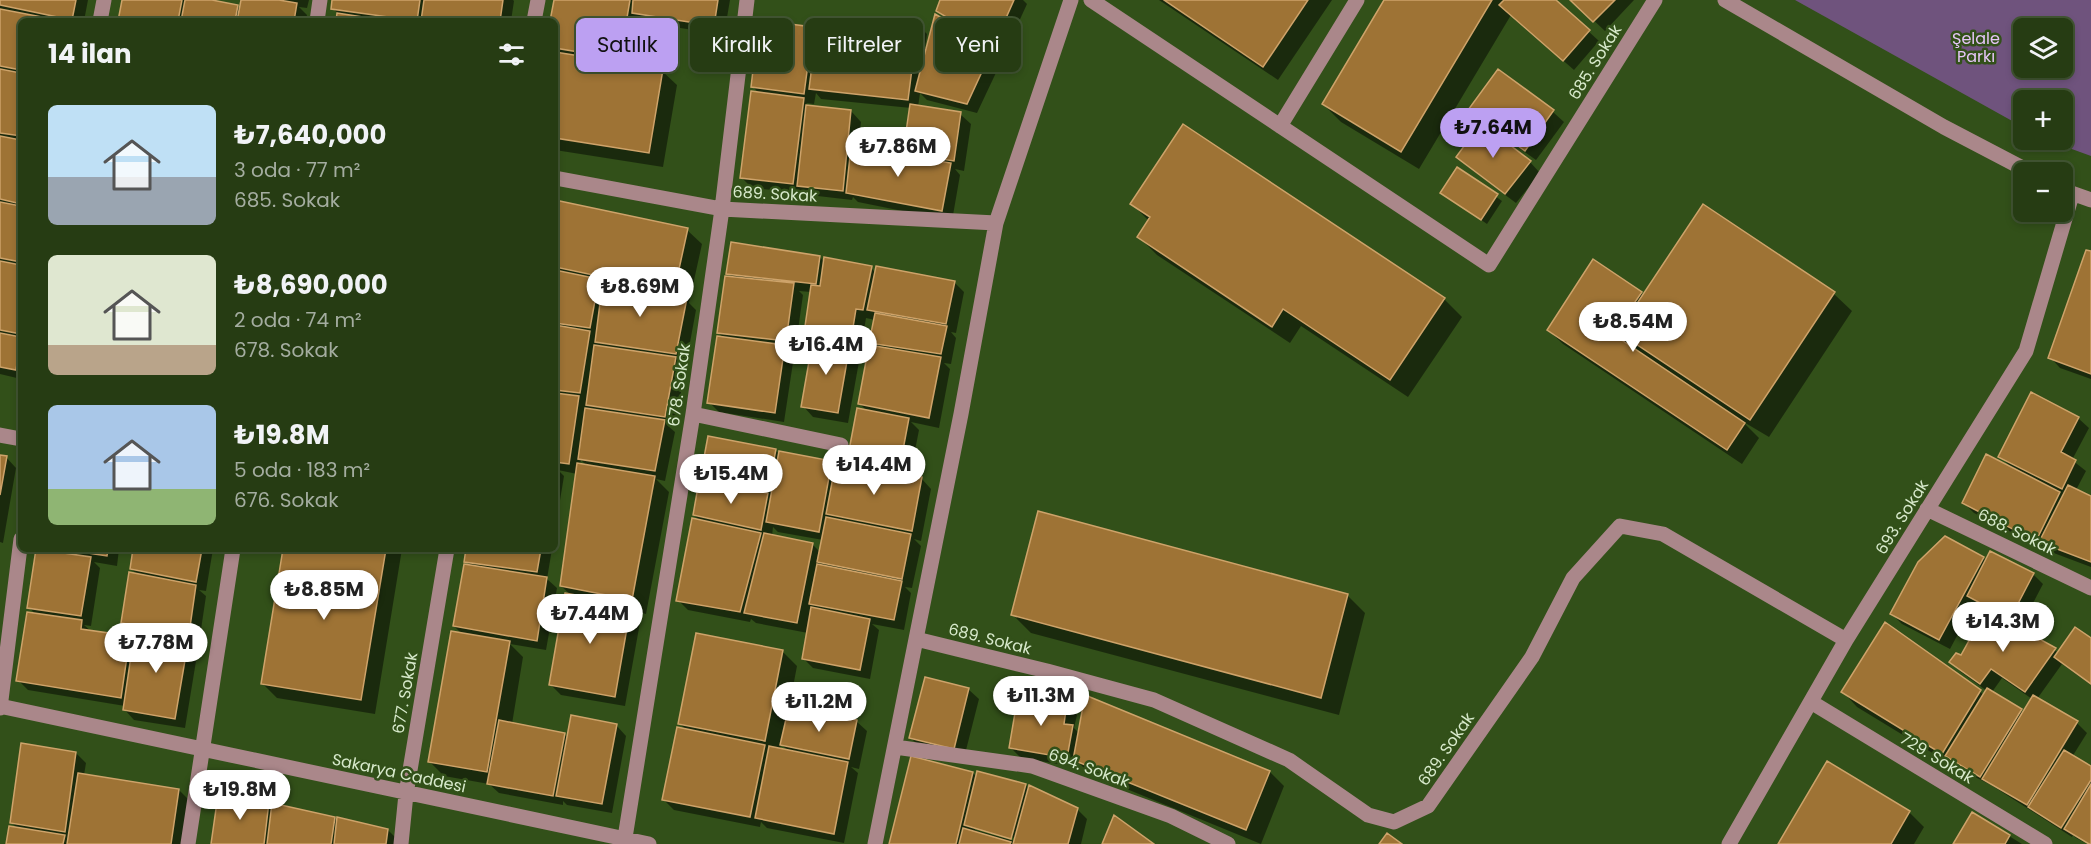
<!DOCTYPE html>
<html lang="tr">
<meta charset="utf-8">
<style>
body{margin:0;font-family:Poppins,sans-serif;background:#324721;color:#f1f3f6;height:100vh;display:flex;flex-direction:column;font-size:22px;white-space:nowrap}
*{box-sizing:border-box;margin:0}
p{font-size:20px;color:#a4ada0}
.icon{flex:none;width:33px;height:33px;fill:none;stroke:currentColor;stroke-width:2;stroke-linecap:round;stroke-linejoin:round}
.map{position:relative;flex:1;overflow:hidden}
.details{position:absolute;left:18px;top:18px;width:540px;height:534px;display:flex;flex-direction:column;background:#263c13;border-radius:9px;box-shadow:0 3px 9px #0003,0 0 0 2px #425633}
.details>*{flex:none}
.top-card{position:absolute;left:576px;top:18px;width:570px;height:54px;display:flex;gap:12px}
.buttons{position:absolute;left:2013px;top:18px;display:grid;gap:12px}
.buttons a{display:grid;place-items:center;width:60px;height:60px;border-radius:9px;background:#263c13;box-shadow:0 3px 9px #0003,0 0 0 2px #425633;font-size:30px}
.price{position:absolute;translate:-50% -51px;padding:0 14px;border-radius:21px;background:#fff;color:#222;font-size:20px;line-height:39px;filter:drop-shadow(0 2px 3px #0008)}
.price::after{content:'';position:absolute;left:50%;top:36px;width:18px;height:14px;margin-left:-9px;background:inherit;clip-path:polygon(0 0,100% 0,50% 100%)}
.price.selected{background:#bca0f2;color:#111}
ul{padding:0;list-style:none}
li{display:flex;align-items:center;gap:18px;height:150px;padding:0 30px}
li span{display:grid;place-items:center;flex:none;width:168px;height:120px;border-radius:9px;color:#555}
li>.icon{margin-inline-start:auto}
span .icon{width:72px;height:72px;fill:#fffc;stroke-width:1}
li b{font-size:26px}
h2{display:flex;justify-content:space-between;align-items:center;height:72px;padding:0 30px;font-size:26px}
.pill{padding:0 21px;border-radius:9px;background:#263c13;box-shadow:0 3px 9px #0003,0 0 0 2px #425633;font-size:21px;line-height:54px}
.pill.selected{background:#bca0f2;color:#111}
.map>svg:first-child{display:block}
.green{fill:#6f537d;fill-rule:evenodd}
.shadow{fill:#0007;fill-rule:evenodd}
.building{fill:#9e7335;stroke:#cea36a;stroke-width:1.5}
.lines{fill:none;stroke-linecap:round;stroke-linejoin:round}
.minor{stroke:#aa878a;stroke-width:15}
.labels{text-anchor:middle;dominant-baseline:central;stroke-width:5;stroke-linejoin:round;paint-order:stroke}
.park-label{font-size:16px;fill:#e6c6f8;stroke:#325019}
.street-label{font-size:16px;fill:#d8eacc;stroke:#325019}
</style>
<div class="map">
<svg width="2091" height="844" viewBox="0 0 2091 844">
<rect width="100%" height="100%" fill="#325019"/>
<path class="green" d="M1795,0H2091V156L2047,140H2062V100H2024L2023,127ZM2024,28H2062V68H2024Z"/>
<path class="shadow" d="M0,0H88L84,21H21V379L0,374Z
M123,0H203L237,6L241,10L243,0H309L307,8L299,7L307,15L306,21H120Z
M334,0H513L514,1L511,21H338L339,14L332,8Z
M555,0H730L724,35L643,22L638,17L630,66L662,71L677,85L663,167L555,150V21H552Z
M942,0H1023L1027,4L1004,54L987,45L1002,60L977,113L927,100L920,93L918,107L960,114L971,124L964,171L955,169L960,175L952,221L858,202L853,197L852,200L809,195L804,190L803,193L752,188L742,178L760,94L753,87L812,28L817,33L917,24L927,34L925,48H928L952,24L938,11ZM816,93L821,99L911,108L905,153L910,158L858,150L861,122L851,111L810,107L806,103L814,104Z
M1159,0H1332L1278,80Z
M1386,0H1554L1599,41L1574,70L1511,15L1419,169L1341,122L1323,104Z
M1572,0H1634L1605,31Z
M1498,71L1553,112L1564,122L1536,160L1480,120L1470,110Z
M1458,157L1530,162L1540,173L1516,203L1468,167Z
M1457,169L1502,201L1487,224L1442,193Z
M555,202L687,230L702,244L689,303L696,310L686,364L679,362L685,369L675,427L668,426L675,432L665,481L656,479L669,492L646,614L635,611L641,617L625,706L561,695L550,684L572,596L561,586L577,474L558,470L564,476L555,531ZM581,460L588,467L580,465Z
M1132,204L1444,299L1462,317L1408,397L1301,326L1290,343L1157,255L1139,237L1149,221Z
M1703,206L1834,294L1852,311L1769,437L1742,421L1759,438L1742,464L1563,344L1548,330L1641,293L1644,296ZM1631,343L1639,351L1638,352L1629,346Z
M2091,253V379L2060,368L2050,357Z
M820,257L825,263L871,268L876,273L954,282L964,292L956,333L951,332L956,338L951,364L944,363L950,369L939,428L911,422L919,430L910,476L921,478L931,489L921,541L914,539L921,546L912,588L905,587L911,593L904,630L872,624L879,630L870,679L813,668L803,658L808,633L756,623L751,619L750,622L688,610L678,600L701,522L694,515L707,484L701,478L776,451L780,455L831,462L836,467L855,466L849,460L867,411L860,404L877,348L871,343L875,320L866,318L861,349L852,348L860,356L848,423L813,417L803,406L820,343L816,342L805,332L811,292L799,291L803,295L795,351L788,350L794,356L784,422L719,412L709,402L725,339L718,333L733,278L728,273ZM815,333L859,339L858,342L815,336ZM773,527L778,532L823,540L820,552L812,544L772,536Z
M2078,418L2089,428L2072,460L2086,471L2076,490L2091,498V567L2051,552L2047,548L2046,550L1974,513L1964,503L2012,468L2000,456Z
M0,456L6,457L16,468L3,543L0,542Z
M42,549H119L117,566L94,562L100,568L91,626L84,625L92,632L129,638L135,643L136,633H133L123,623L138,575L131,569L135,549H213L206,591L199,590L206,596L199,643L191,642L198,649L185,728L134,720L124,709L125,706L28,690L18,680L36,615L29,607L44,551Z
M284,549H402L375,714L277,698L262,683Z
M468,549H552L547,579L557,588L546,650L510,644L523,657L512,724L564,734L568,738L616,725L626,736L612,813L567,805L563,801V805L499,793L489,784L444,776L430,762L463,635L454,626L472,567L466,561Z
M1983,558L1987,561L2033,574L2043,584L2019,630L2059,653L2091,640V685L2062,664L2037,699L2077,723L2087,733L2072,757L2091,768V843L2076,834V837L2087,844L2076,838L2073,835L2072,837L1991,785L1957,768L1857,707L1843,692L1980,691L1984,696L1987,691L1961,672L1951,662L1962,657L1988,611L1975,602L1950,649L1902,624L1892,614ZM2002,678L2032,699L2024,713L1992,692Z
M1347,595L1365,613L1339,715L1031,633L1013,615Z
M782,651L797,666L789,708L856,721L867,731L859,769L851,767L858,773L844,843L767,828L761,822L760,827L674,810L664,800L687,731L679,723ZM781,744L788,751L780,750Z
M968,689L979,699L964,758L921,748L911,738Z
M1066,705L1077,715L1074,728L1080,734L1270,772L1284,786L1261,844L1090,774L1078,762L1077,767L1021,758L1011,748Z
M76,753L86,763L84,775L179,790L189,800L182,844H8L18,829L11,822Z
M1827,763L1909,812L1924,827L1914,844H1779Z
M973,773L977,777L1026,785L1029,789L1077,809L1087,819L1081,844H891ZM975,827L1019,839L1018,842L975,830Z
M269,803L273,808L334,818L338,822L388,830L398,840L397,844H213Z
M2009,836L2022,844H1955Z"/>
<path class="building" d="M0,0H76L72,20L0,5Z
M122,0H182L178,21H118Z
M185,0H212L238,5L235,21H181Z
M241,0H279L297,3L294,21H237Z
M332,0H420L417,21L331,9Z
M424,0H503L500,21H421Z
M554,0H630L620,59L555,48V21H550Z
M633,0H718L714,26L632,13Z
M940,0H1014L994,45L936,11Z
M1164,0H1308L1263,67Z
M1384,0H1492L1401,152L1322,104Z
M1504,0H1556L1590,30L1563,61L1499,5Z
M1570,0H1615L1593,22Z
M0,9L63,21H21V70L0,66Z
M337,13L389,21H336Z
M935,14L993,48L967,104L915,91Z
M759,20L813,27L804,94L751,87Z
M918,22L908,100L809,89L817,26Z
M555,52L663,69L649,153L555,138Z
M0,69L21,73V136L0,133Z
M1498,69L1554,110L1525,151L1468,110Z
M751,91L804,98L793,184L740,178Z
M910,104L961,112L954,161L903,153Z
M806,105L851,110L843,191L797,186Z
M1481,123L1531,161L1505,194L1456,157Z
M1183,124L1445,298L1390,380L1283,309L1272,327L1137,237L1150,217L1130,204Z
M0,136L21,140V204L0,199Z
M851,147L951,163L942,211L846,193Z
M1457,167L1498,194L1481,220L1440,193Z
M555,200L688,228L674,292L555,267Z
M0,202L21,206V262L0,258Z
M1703,204L1835,292L1750,420L1618,332Z
M731,242L820,256L816,284L726,274Z
M2086,250L2091,251V374L2048,358Z
M824,257L872,266L863,310L856,309L851,340L804,333L811,285L820,286Z
M1593,259L1642,292L1613,334L1745,423L1727,450L1547,330Z
M0,261L21,265V334L0,330Z
M876,266L955,281L946,324L867,310Z
M555,270L599,279L590,328L555,323Z
M725,276L794,283L786,341L717,333Z
M603,280L687,298L676,354L595,342Z
M875,313L947,326L941,354L869,343Z
M555,325L590,331L580,393L555,390Z
M0,333L21,337L16,370L0,367Z
M717,336L785,345L775,413L707,403Z
M819,339L850,344L838,413L801,407L811,350L817,351Z
M594,345L676,357L665,417L586,405Z
M869,345L941,357L929,418L858,404Z
M2031,392L2079,417L2061,452L2076,460L2062,489L1998,457Z
M555,393L579,396L569,464L555,462Z
M585,408L665,420L655,471L578,459Z
M857,408L909,418L899,471L847,461Z
M708,436L776,449L768,491L700,479Z
M779,451L832,461L819,532L766,522Z
M1986,454L2060,492L2036,541L1962,503Z
M0,455L7,456L0,495Z
M836,461L922,477L912,531L826,514Z
M577,463L655,476L632,600L560,586Z
M699,481L768,493L761,530L693,515Z
M2068,485L2091,496V562L2039,542Z
M1038,511L1348,594L1321,698L1011,615Z
M826,517L911,534L902,579L817,562Z
M692,518L761,533L740,612L676,601Z
M764,533L813,543L797,623L744,613Z
M1945,536L1984,557L1939,640L1890,614L1918,562Z
M36,549L91,557L81,616L27,608Z
M61,549H108L107,556Z
M133,549H202L196,582L130,569Z
M283,549H386L361,700L261,684Z
M466,549H541L537,572L464,562Z
M1990,551L2034,573L2010,619L1967,596Z
M464,564L547,577L537,641L453,626Z
M817,564L902,581L894,620L809,604Z
M129,572L196,585L189,634L121,623Z
M565,593L631,605L615,697L549,685Z
M811,607L870,619L860,670L802,659Z
M1986,610L2056,648L2025,692L1991,669L1980,684L1949,662L1956,653L1961,655Z
M27,612L82,620L81,629L130,636L121,698L16,681Z
M1885,622L1981,690L1942,754L1841,692Z
M2075,627L2091,638V684L2054,657Z
M135,629L189,637L175,719L123,710Z
M451,631L510,641L487,772L428,762Z
M696,633L783,650L765,741L678,724Z
M925,677L969,688L954,749L909,738Z
M1987,688L2022,709L1980,777L1945,756Z
M1018,695L1067,703L1064,724L1073,725L1067,758L1009,748Z
M1085,695L1270,771L1246,830L1073,760Z
M2033,695L2078,721L2027,805L1982,779Z
M789,706L857,720L849,759L780,745Z
M571,715L617,724L602,804L556,796Z
M499,720L565,733L553,796L487,784Z
M677,727L765,745L750,817L662,800Z
M21,743L76,752L65,832L10,823Z
M769,746L848,762L834,834L755,818Z
M2064,750L2091,766V780L2061,828L2028,807Z
M911,756L973,772L956,844H889Z
M1827,761L1910,811L1891,844H1778Z
M977,771L1026,784L1011,839L964,825Z
M78,773L179,789L171,844H67Z
M2091,784V844H2089L2064,829Z
M1029,785L1078,808L1068,844H1013Z
M218,795L269,802L264,844H211Z
M272,803L335,817L331,844H267Z
M1972,812L2010,835L2005,844H1953Z
M1114,815L1154,844H1102Z
M337,817L388,829L386,844H334Z
M9,826L65,835L63,844H6Z
M963,828L1011,842L1010,844H959Z
M1387,833L1402,844H1379Z"/>
<g class="lines">
<path class="minor" d="M1091,0L1489,265L1655,0
M1725,0L1944,127L2030,172
M100,21L104,0
M317,21L320,0
M534,21L538,0
M1280,126L1357,0
M555,178L722,209L996,223
M2063,190L2091,200
M693,414L841,445
M0,435L21,439
M1927,509L2091,588
M916,639L1047,671L1154,700L1289,760L1368,815L1394,822L1428,806L1532,657L1573,578L1620,526L1663,534L1846,640
M1811,702L2045,844
M0,706L649,844
M0,708L21,539
M895,747L1032,766L1171,816L1228,844
M188,844L233,549
M401,844L406,794L447,549
M624,844L693,414L722,209L747,0
M875,844L961,414L996,223L1071,0
M1729,844L1846,640L2026,351L2072,195"/>
</g>
<g class="labels">
<g class="park-label">
<text x="1976" y="38">Şelale<tspan x="1976" dy="18">Parkı</tspan></text>
</g>
<g class="street-label">
<text transform="translate(1595 62) rotate(-58)">685. Sokak</text>
<text transform="translate(775 194) rotate(3)">689. Sokak</text>
<text transform="translate(679 385) rotate(-82)">678. Sokak</text>
<text transform="translate(1902 517) rotate(-58)">693. Sokak</text>
<text transform="translate(2017 532) rotate(26)">688. Sokak</text>
<text transform="translate(990 639) rotate(14)">689. Sokak</text>
<text transform="translate(405 693) rotate(-80)">677. Sokak</text>
<text transform="translate(1446 749) rotate(-55)">689. Sokak</text>
<text transform="translate(1937 758) rotate(31)">729. Sokak</text>
<text transform="translate(1089 768) rotate(20)">694. Sokak</text>
<text transform="translate(399 773) rotate(12)">Sakarya Caddesi</text>
</g>
</g>
</svg>
<div class="buttons">
<a><svg class="icon" aria-label="layers" viewBox="0 0 24 24"><path d="M12 4l9 5-9 5-9-5zM3 14l9 5 9-5"/></svg></a>
<a>+</a>
<a>−</a>
</div>
<b class="price selected" style="left:1493px;top:159px">₺7.64M</b>
<b class="price" style="left:898px;top:178px">₺7.86M</b>
<b class="price" style="left:640px;top:318px">₺8.69M</b>
<b class="price" style="left:1633px;top:353px">₺8.54M</b>
<b class="price" style="left:826px;top:376px">₺16.4M</b>
<b class="price" style="left:874px;top:496px">₺14.4M</b>
<b class="price" style="left:731px;top:505px">₺15.4M</b>
<b class="price" style="left:324px;top:621px">₺8.85M</b>
<b class="price" style="left:590px;top:645px">₺7.44M</b>
<b class="price" style="left:2003px;top:653px">₺14.3M</b>
<b class="price" style="left:156px;top:674px">₺7.78M</b>
<b class="price" style="left:1041px;top:727px">₺11.3M</b>
<b class="price" style="left:819px;top:733px">₺11.2M</b>
<b class="price" style="left:240px;top:821px">₺19.8M</b>
<div class="top-card">
<a class="pill selected">Satılık</a>
<a class="pill">Kiralık</a>
<a class="pill">Filtreler</a>
<a class="pill">Yeni</a>
</div>
<section class="details">
<h2>14 ilan<svg class="icon" aria-label="filters" viewBox="0 0 24 24"><path d="M4 7h16M4 17h16"/><circle cx="9" cy="7" r="2"/><circle cx="15" cy="17" r="2"/></svg></h2>
<ul>
<li><span style="background:linear-gradient(#bfe0f5 60%,#9aa5b1 0)"><svg class="icon" aria-label="home" viewBox="0 0 24 24"><path d="M3 11l9-7 9 7M6 9v11h12V9"/></svg></span><div><b>₺7,640,000</b><p>3 oda · 77 m²</p><p>685. Sokak</p></div></li>
<li><span style="background:linear-gradient(#dfe7d0 75%,#b9a48a 0)"><svg class="icon" aria-label="home" viewBox="0 0 24 24"><path d="M3 11l9-7 9 7M6 9v11h12V9"/></svg></span><div><b>₺8,690,000</b><p>2 oda · 74 m²</p><p>678. Sokak</p></div></li>
<li><span style="background:linear-gradient(#a9c7e8 70%,#8fb573 0)"><svg class="icon" aria-label="home" viewBox="0 0 24 24"><path d="M3 11l9-7 9 7M6 9v11h12V9"/></svg></span><div><b>₺19.8M</b><p>5 oda · 183 m²</p><p>676. Sokak</p></div></li>
</ul>
</section>
</div>
